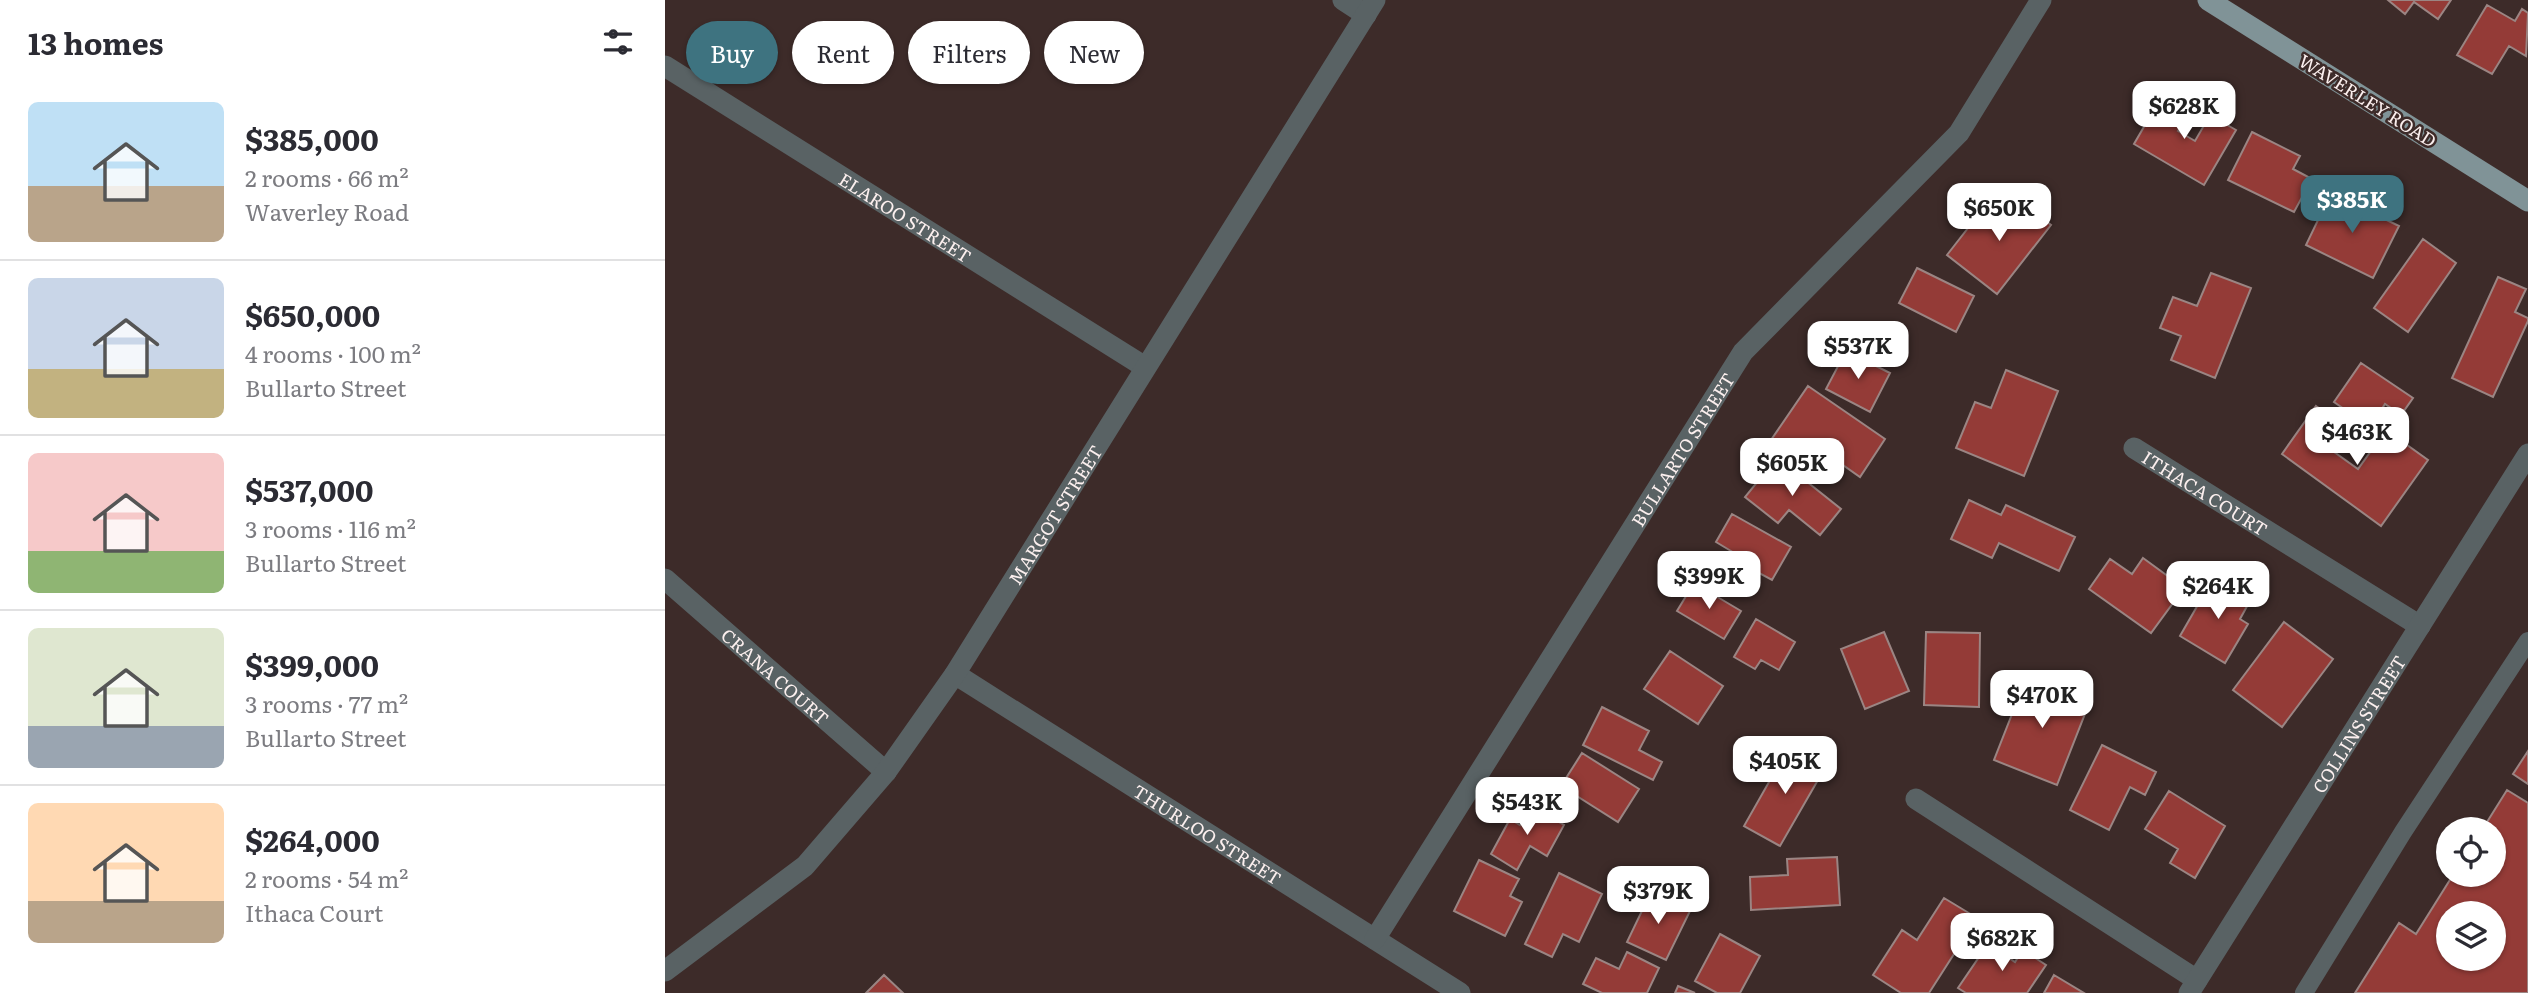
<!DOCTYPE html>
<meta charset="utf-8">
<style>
body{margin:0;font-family:Literata,serif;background:#f2f2f3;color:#2b2b33;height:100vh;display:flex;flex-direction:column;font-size:26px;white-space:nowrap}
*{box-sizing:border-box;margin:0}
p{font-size:23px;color:#7c7c81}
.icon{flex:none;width:38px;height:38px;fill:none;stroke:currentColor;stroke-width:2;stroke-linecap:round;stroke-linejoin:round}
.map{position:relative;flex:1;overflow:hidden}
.details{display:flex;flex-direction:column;background:#fff;width:665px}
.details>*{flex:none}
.top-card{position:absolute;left:21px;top:21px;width:665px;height:63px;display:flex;gap:14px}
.tools{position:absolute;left:1771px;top:817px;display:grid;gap:14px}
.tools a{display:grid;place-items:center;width:70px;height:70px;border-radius:50%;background:#fff;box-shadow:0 2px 5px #0004;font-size:35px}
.price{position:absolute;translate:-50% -60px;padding:0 16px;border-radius:14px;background:#fff;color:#222;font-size:23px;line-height:46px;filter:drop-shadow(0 2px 4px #0008)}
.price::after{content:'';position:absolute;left:50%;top:42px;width:21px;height:16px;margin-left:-10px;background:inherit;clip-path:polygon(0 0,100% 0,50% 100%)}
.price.on{background:#3e7380;color:#fff}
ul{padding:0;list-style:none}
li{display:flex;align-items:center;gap:21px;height:175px;padding:0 28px}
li+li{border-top:2px solid #e1e1e2}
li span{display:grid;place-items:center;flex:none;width:196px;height:140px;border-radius:10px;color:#555}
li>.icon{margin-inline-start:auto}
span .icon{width:84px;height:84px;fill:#fffc;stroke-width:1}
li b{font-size:30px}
h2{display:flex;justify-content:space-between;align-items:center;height:84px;padding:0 28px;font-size:30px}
.tag{padding:0 24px;border-radius:32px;background:#fff;box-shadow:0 2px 5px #0004;font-size:24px;line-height:63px}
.tag.on{background:#3e7380;color:#fff}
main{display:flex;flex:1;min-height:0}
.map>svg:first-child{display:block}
.building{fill:#943b37;stroke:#9b8583;stroke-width:2;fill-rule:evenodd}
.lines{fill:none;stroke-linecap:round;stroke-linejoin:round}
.service{stroke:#596264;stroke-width:18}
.minor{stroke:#596264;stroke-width:21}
.primary{stroke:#809397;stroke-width:21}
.labels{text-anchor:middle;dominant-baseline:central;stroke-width:5;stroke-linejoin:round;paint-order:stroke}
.street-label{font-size:18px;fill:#fbefee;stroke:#3d2b29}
</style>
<main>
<section class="details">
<h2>13 homes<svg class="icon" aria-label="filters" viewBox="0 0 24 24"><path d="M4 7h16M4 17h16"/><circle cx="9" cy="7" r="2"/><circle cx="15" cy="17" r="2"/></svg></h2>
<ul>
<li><span style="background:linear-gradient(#bfe0f5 60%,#b9a48a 0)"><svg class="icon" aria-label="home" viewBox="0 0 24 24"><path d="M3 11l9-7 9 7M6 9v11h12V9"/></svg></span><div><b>$385,000</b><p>2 rooms · 66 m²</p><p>Waverley Road</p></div></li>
<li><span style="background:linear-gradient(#c9d6e8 65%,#c2b280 0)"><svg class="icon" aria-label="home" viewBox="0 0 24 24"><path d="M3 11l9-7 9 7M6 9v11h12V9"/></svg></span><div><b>$650,000</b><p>4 rooms · 100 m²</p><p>Bullarto Street</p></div></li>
<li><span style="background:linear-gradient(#f6c9c9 70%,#8fb573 0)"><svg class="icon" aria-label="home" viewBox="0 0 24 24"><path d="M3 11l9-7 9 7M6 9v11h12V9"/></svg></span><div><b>$537,000</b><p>3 rooms · 116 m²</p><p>Bullarto Street</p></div></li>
<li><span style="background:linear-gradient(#dfe7d0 70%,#9aa5b1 0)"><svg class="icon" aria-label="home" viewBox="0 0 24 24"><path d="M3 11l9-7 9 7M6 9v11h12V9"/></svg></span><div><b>$399,000</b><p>3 rooms · 77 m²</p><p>Bullarto Street</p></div></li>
<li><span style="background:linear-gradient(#ffd9b3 70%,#b9a48a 0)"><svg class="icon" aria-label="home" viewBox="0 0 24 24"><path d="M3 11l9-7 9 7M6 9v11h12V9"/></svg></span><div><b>$264,000</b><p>2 rooms · 54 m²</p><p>Ithaca Court</p></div></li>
</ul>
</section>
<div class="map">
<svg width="1863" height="993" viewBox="0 0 1863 993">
<rect width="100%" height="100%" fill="#3d2b29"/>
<path class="building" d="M1723,0H1786L1773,19L1749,2L1740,14Z
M1822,5L1850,21L1857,9L1863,13L1861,56L1844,46L1827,74L1792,55Z
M1498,94L1525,110L1513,131L1530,141L1545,115L1571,130L1539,185L1469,144Z
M1587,132L1635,156L1628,169L1647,179L1629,212L1563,180Z
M1666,193L1734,226L1708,278L1641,245Z
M1353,199L1386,225L1332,294L1282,255L1325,200L1342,213Z
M1758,239L1791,263L1743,332L1709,308Z
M1252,268L1309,296L1291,332L1234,303Z
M1546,273L1586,288L1550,378L1506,360L1516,336L1495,328L1508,297L1532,306Z
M1833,277L1861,289L1850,312L1863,318V321L1828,397L1787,378Z
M1181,351L1225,373L1205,412L1161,389Z
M1696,363L1748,398L1736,415L1720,404L1705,427L1669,402Z
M1341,370L1393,391L1359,476L1291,448L1310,402L1326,408Z
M1143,386L1220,439L1195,477L1148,444L1137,461L1106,440Z
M1651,406L1674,422L1658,444L1693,469L1721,430L1763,460L1716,526L1617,454Z
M1112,458L1176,509L1155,535L1124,510L1113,523L1080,497Z
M1304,500L1336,515L1341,505L1410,537L1394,571L1334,543L1327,558L1286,539Z
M1067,514L1126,547L1107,580L1068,559L1071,554L1051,542Z
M1478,558L1519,588L1486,633L1424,589L1445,559L1467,574Z
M1549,577L1586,599L1575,619L1583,624L1560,663L1515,636Z
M1029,583L1076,611L1059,639L1012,611Z
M1091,619L1130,642L1114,670L1096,660L1090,669L1069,657Z
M1619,622L1668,659L1617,727L1568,690Z
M1219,632L1244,691L1200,709L1176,649Z
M1261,632L1315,633L1314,707L1259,705Z
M1005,651L1058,686L1033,724L979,689Z
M1362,676L1425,701L1392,785L1329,760Z
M937,707L984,731L974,750L997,762L988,780L918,745Z
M1125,745L1161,766L1115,846L1079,826Z
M1437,745L1491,772L1480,795L1465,787L1444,830L1405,810Z
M1863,751V784L1848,774Z
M917,753L974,789L953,822L896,786Z
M1842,790L1863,803V993H1690L1734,923L1751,934L1788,875H1829V830H1817ZM1783,914H1829V959H1783Z
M1504,791L1560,826L1530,878L1505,863L1513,849L1480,829Z
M866,806L899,825L882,856L865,846L852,870L826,854L845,819L855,825Z
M1172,857L1175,905L1086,910L1085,877L1123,875L1122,859Z
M814,860L854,879L845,896L857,902L840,936L789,911Z
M894,873L937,894L914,942L898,934L887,957L860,944Z
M986,892L1025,911L1001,960L962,942Z
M1279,898L1312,918L1264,993H1236L1208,975L1237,930L1252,940Z
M1055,934L1095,956L1075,993H1052L1030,981Z
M1323,944L1350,962L1358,950L1381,965L1362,993H1301L1293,988Z
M962,952L994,968L982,993H937L918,984L931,958L954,969Z
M219,975L238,993H201Z
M1389,975L1419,993H1379Z
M1013,986L1030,993H1010Z"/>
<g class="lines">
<path class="service" d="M1639,993L1738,832L1863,641"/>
<g class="minor">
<path d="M678,0L701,15"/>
<path id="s1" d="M0,66L480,367"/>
<path id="s2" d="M1469,448L1755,626"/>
<path id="s3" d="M0,579L221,772"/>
<path id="s4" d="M290,674L795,993"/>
<path d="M1251,799L1532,980"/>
<path id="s5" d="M710,939L1078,352L1294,133L1376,0"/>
<path id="s6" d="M0,971L140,866L221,772L290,674L710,0"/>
<path id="s7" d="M1524,993L1863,454"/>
</g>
<path class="primary" d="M1543,0L1863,201"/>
</g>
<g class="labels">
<g class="street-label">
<text transform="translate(1703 100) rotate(32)">WAVERLEY ROAD</text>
<text stroke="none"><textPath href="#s1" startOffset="284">ELAROO STREET</textPath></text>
<text stroke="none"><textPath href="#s5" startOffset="578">BULLARTO STREET</textPath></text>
<text stroke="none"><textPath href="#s2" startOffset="84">ITHACA COURT</textPath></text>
<text stroke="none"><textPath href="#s6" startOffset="607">MARGOT STREET</textPath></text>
<text stroke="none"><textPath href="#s3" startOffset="147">CRANA COURT</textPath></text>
<text stroke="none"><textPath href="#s7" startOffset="318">COLLINS STREET</textPath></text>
<text stroke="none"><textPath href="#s4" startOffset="299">THURLOO STREET</textPath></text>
</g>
</g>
</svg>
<div class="tools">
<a><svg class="icon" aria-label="locate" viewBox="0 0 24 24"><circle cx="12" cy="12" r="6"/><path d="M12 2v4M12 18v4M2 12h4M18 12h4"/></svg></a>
<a><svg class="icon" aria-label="layers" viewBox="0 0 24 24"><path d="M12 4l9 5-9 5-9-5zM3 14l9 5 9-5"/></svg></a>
</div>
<b class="price" style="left:1519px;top:141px">$628K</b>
<b class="price on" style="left:1687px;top:235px">$385K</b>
<b class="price" style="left:1334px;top:243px">$650K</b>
<b class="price" style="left:1193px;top:381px">$537K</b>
<b class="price" style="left:1692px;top:467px">$463K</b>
<b class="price" style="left:1127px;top:498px">$605K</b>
<b class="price" style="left:1044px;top:611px">$399K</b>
<b class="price" style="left:1553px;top:621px">$264K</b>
<b class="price" style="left:1377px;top:730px">$470K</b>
<b class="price" style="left:1120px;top:796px">$405K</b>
<b class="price" style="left:862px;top:837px">$543K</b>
<b class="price" style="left:993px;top:926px">$379K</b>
<b class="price" style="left:1337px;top:973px">$682K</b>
<div class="top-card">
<a class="tag on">Buy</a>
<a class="tag">Rent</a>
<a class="tag">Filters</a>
<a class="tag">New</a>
</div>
</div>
</main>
